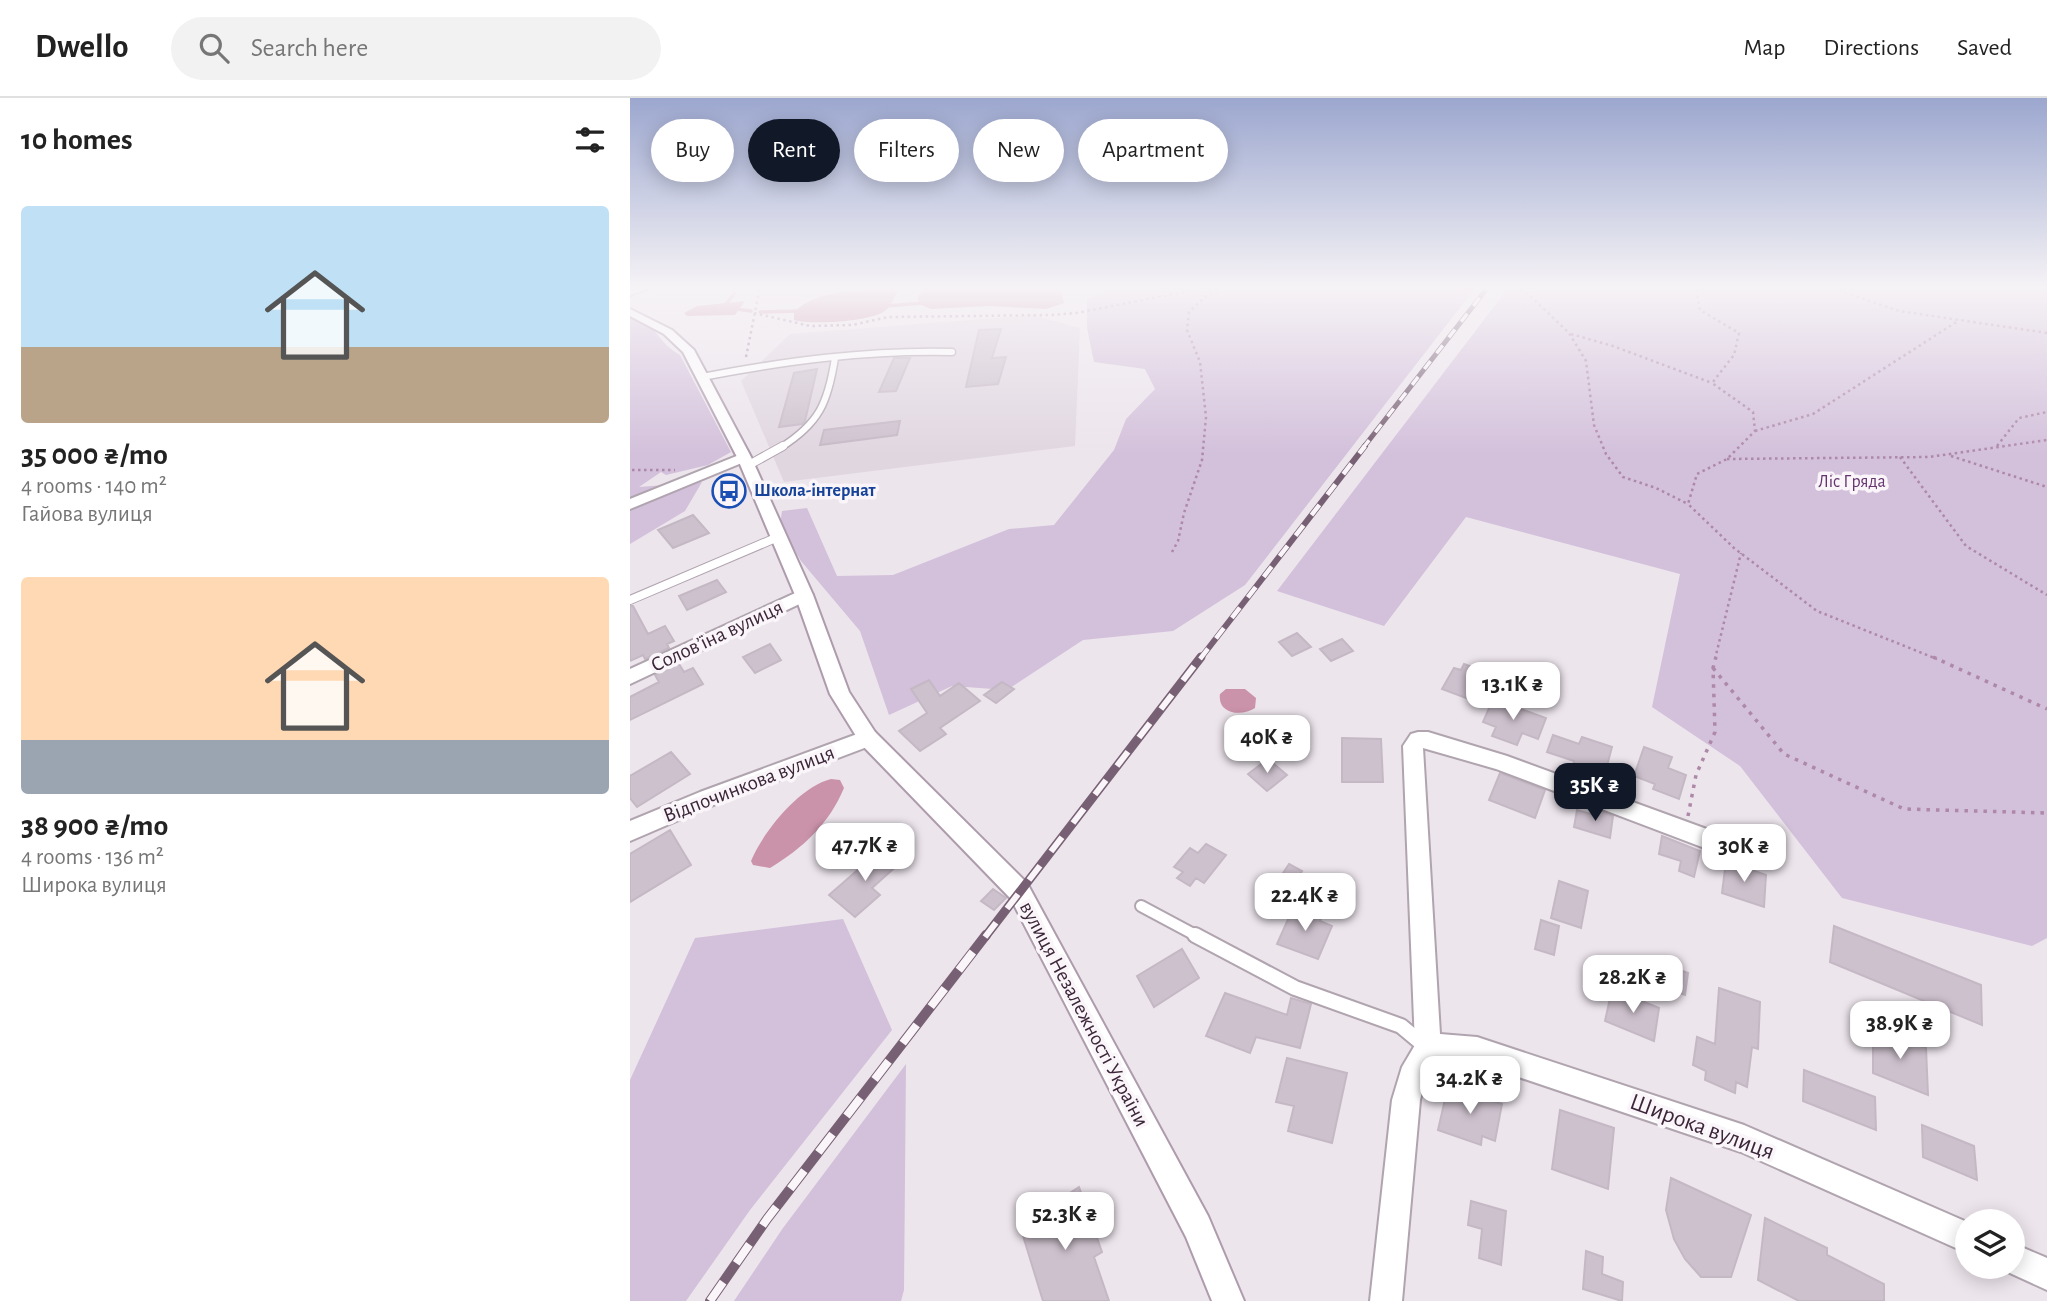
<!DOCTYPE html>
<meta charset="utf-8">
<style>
body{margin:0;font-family:"Alegreya Sans",sans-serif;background:#f2f2f2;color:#222;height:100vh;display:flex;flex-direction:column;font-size:26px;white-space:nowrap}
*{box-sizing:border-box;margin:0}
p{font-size:23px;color:#767676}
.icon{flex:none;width:38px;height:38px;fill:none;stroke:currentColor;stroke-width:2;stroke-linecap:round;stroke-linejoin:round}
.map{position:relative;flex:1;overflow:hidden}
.side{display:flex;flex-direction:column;background:#fff;width:630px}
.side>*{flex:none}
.guide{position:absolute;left:21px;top:21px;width:665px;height:63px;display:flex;gap:14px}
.controls{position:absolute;left:1325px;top:1111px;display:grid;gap:14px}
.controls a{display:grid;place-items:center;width:70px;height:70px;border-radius:50%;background:#fff;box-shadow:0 4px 18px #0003;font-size:35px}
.price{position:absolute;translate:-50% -60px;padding:0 16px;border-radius:14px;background:#fff;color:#222;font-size:23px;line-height:46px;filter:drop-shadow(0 2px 4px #0008)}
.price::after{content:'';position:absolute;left:50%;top:42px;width:21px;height:16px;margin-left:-10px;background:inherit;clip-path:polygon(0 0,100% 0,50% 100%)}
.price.selected{background:#111827;color:#fff}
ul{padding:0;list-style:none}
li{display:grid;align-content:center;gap:14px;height:371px;padding:0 21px}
li span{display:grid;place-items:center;height:217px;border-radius:7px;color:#555}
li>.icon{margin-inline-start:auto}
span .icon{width:126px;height:126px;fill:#fffc;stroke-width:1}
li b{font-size:30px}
h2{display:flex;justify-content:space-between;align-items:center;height:84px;padding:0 21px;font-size:30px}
.pill{padding:0 24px;border-radius:32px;background:#fff;box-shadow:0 4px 18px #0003;font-size:24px;line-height:63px}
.pill.selected{background:#111827;color:#fff}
header{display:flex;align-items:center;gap:42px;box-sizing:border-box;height:98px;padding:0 35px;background:#fff;border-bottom:2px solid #e0e0e0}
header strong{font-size:33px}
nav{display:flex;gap:38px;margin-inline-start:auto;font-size:24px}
.search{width:490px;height:63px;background:#f2f2f2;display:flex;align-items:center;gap:18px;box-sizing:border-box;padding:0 24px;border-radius:38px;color:#767676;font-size:26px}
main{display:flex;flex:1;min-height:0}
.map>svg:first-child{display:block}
.built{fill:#e0d6e0}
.green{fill:#d3c0db}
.water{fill:#cb93aa}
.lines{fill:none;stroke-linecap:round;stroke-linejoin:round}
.stream{stroke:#cb93aa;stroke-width:3.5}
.building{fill:#cdc1cd;stroke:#c5b8c5;stroke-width:2}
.service-far3-casing{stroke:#b0a4af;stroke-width:9}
.service-far2-casing{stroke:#b0a4af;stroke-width:10}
.service-far1-casing{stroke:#b0a4af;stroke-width:14}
.service-casing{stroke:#b0a4af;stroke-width:18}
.minor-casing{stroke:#b0a4af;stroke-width:4}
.secondary-casing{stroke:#ae9cad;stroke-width:4}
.path-far1{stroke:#ad88a8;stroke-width:2.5;stroke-dasharray:2.5 3.5;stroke-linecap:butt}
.path{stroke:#ad88a8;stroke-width:3.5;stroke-dasharray:3.5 6;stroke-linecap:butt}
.service-far3{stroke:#fff;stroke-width:6}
.service-far2{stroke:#fff;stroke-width:8}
.service-far1{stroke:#fff;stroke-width:10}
.service{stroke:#fff;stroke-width:14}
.minor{fill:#fff;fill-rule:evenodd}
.secondary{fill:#fff;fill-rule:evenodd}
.rail-far3-casing{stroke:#786074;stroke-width:5}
.rail-far2-casing{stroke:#786074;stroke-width:6}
.rail-far1-casing{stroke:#786074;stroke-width:9}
.rail-casing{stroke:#786074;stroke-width:10}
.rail-far3{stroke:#f9f5f9;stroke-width:3.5;stroke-dasharray:10;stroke-linecap:butt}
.rail-far2{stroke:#f9f5f9;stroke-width:4.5;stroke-dasharray:13;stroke-linecap:butt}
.rail-far1{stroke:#f9f5f9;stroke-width:6;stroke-dasharray:18;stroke-linecap:butt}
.rail{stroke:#f9f5f9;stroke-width:8;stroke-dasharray:23;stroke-linecap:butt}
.labels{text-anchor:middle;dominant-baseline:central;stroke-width:7;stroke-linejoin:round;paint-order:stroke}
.far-park-label{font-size:18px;fill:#65346f;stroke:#f9f5f9}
.far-transit-label{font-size:18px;font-weight:bold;fill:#164399;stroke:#f9f5f9;text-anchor:start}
.street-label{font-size:21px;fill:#3c2639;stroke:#f9f5f9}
.near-street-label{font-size:24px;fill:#3c2639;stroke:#f9f5f9}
</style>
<header>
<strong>Dwello</strong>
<div class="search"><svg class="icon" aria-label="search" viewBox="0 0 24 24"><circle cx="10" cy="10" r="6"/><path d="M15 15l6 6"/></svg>Search here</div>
<nav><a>Map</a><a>Directions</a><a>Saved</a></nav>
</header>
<main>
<section class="side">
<h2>10 homes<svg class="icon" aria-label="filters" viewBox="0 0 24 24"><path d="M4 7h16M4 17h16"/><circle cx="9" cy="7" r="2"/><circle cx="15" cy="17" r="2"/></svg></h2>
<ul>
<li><span style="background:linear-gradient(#bfe0f5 65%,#b9a48a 0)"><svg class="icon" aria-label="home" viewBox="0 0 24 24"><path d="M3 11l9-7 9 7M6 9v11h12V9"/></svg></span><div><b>35 000 ₴/mo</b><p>4 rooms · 140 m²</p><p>Гайова вулиця</p></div></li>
<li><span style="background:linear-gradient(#ffd9b3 75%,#9aa5b1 0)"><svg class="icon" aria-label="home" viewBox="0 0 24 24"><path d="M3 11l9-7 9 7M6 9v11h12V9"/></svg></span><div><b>38 900 ₴/mo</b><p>4 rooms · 136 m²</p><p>Широка вулиця</p></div></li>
</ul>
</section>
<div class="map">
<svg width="1417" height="1203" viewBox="0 0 1417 1203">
<rect width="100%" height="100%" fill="#ece5ec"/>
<path class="built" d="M403,217L450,230L445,348L154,384L111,283L160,236Z"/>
<path class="green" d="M485,189H846L615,487L543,533L453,542L377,592L322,588L259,617L230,533L171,463L150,428L152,413L177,410L207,478L263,477L379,431L424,427L484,352L496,321L525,291L515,271L464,264L457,230V201Z
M879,189H1417V840L1402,848L1212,800L1110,668L1022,609L1050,476L836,419L754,528L647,493Z
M0,215C26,224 26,244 50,257L101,354L78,367L36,377L31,374L9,389L72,384L55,413L0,446Z
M213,821L262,932L120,1112L56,1203H0V982L65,840Z
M276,966L274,1192L271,1203H104L153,1130Z"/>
<path class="water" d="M294,189H430L434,205L416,211L359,208L301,211L289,206L288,199Z
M259,190L268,194C264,199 261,208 256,212C243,224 180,227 164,222V214C188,191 228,193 259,190Z
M115,203L105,217L57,218L54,215L67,208Z
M596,591H615L626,600L625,610C612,619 587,616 590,596Z
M201,681L210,682L214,690C199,726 173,750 140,770L123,767L121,763C133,734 169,689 201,681Z"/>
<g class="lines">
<path class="stream" d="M105,195L96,206L100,210L121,213
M255,208L294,205
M130,214L168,213"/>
</g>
<path class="building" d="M371,231L362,260L376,259L368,286L336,289L349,232Z
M264,260H280L266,293L249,294Z
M187,271L175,323L172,326L149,329L164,275Z
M270,323L267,337L190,347L194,332Z
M63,417L79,435L43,450L28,432Z
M87,482L96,494L57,512L49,498Z
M0,508H3L18,536L35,528L44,543L37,546L39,550L15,561L13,557L0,563Z
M667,535L681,549L662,558L649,544Z
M712,541L723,553L701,563L690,551Z
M140,546L151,562L125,575L113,559Z
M49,566L54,574L63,570L73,586L0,622V599L29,584L25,577Z
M834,566L848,571L845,577L855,581L844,603L812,591L824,570L831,572Z
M299,582L310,598L329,585L350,603L310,630L316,636L290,653L269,633L297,615L281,591Z
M372,584L384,591L366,605L354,597Z
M863,601L916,620L908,641L892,635L887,647L862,638L866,629L853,624Z
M923,637L949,646L952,639L982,649L974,679L943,669L944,663L917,654Z
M712,640L751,641L753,684H712Z
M1014,649L1042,659L1038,670L1056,677L1049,701L1023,691L1025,686L1004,678Z
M41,654L60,676L7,709L0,700V678Z
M638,661L657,677L637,693L618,676Z
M870,675L915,692L905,720L859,702Z
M965,711L983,718L980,740L944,729L947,712L964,717Z
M40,732L61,767L0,804V756Z
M1032,738L1070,753L1064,779L1049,773L1051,763L1029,756Z
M576,746L596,757L574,785L566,780L560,788L547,780L553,774L544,769L560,750L568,755Z
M254,749L272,763L242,790L250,797L225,819L199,797Z
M1096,763L1136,777L1134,809L1092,795Z
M659,766L672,773L655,799L642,792Z
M929,783L958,793L951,830L921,820Z
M363,791L376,800L364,812L351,803Z
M664,808L692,818L690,823L702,828L688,861L647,846Z
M911,822L929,828L924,857L905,851Z
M1204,828L1351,887L1352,927L1200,864Z
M552,851L569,880L524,909L507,878Z
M1041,869L1058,875L1055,897L1038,891Z
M1089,890L1130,904L1128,951L1122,949L1117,989L1106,984L1105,995L1075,982L1076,973L1063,967L1067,939L1085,946Z
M982,891L1029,910L1024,943L975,923Z
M595,895L657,917L661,900L681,906L670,950L626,939L620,955L576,938Z
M1243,930L1296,950L1298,997L1243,975Z
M657,960L717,975L702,1045L658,1033L664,1008L646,1004Z
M1174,972L1245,999L1246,1032L1173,1003Z
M818,988L872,1006L865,1043L852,1038L851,1047L808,1032Z
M930,1012L984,1030L978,1091L922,1071Z
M1292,1027L1344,1048L1347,1082L1293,1059Z
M1041,1080L1121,1117L1101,1179H1071L1055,1161L1044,1141L1036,1112Z
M449,1089L472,1154L464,1159L479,1203H413L390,1128Z
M841,1103L876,1113L871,1167L849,1160L852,1131L838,1127Z
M1135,1120L1197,1150V1157L1254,1186V1203H1169L1128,1182Z
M956,1153L973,1159L972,1176L993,1184L992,1203L953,1191Z"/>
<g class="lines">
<defs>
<path id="service-far3" d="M72,279C155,263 237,252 322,254
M150,350C190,325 198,304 205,260"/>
<path id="service-far2" d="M117,368L153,348
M0,502L148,439"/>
<path id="service-far1" d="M511,808L569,839"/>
<path id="service" d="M565,837L665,890L771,928L795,948"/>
<path id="minor" d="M6,189H22L0,197V191Z
M114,355L119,356V362L0,411V401Z
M174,491L183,497L180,501L0,586V571Z
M238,632L245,634L248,640L245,646L86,706L0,743V723L70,694Z
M788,634H798L877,658L1093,737L1096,744L1093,751L1085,754L866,671L793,650L810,936L847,939L1114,1027L1337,1124V1155L1111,1054L847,965L820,961L805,963L797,975L790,1002L772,1203H740L762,1002L772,969L785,947L773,648L781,636Z
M1382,1145L1417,1160V1192L1371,1171L1382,1169Z"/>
<path id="secondary" d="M0,211L42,232L64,252L121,359L183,497L219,594L245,634L397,785L578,1118L614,1203H582L556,1139L381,801L231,646L200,596L165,497L107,359L53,254L34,236L0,218Z"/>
</defs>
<use href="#service-far3" class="service-far3-casing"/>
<use href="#service-far2" class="service-far2-casing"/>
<use href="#service-far1" class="service-far1-casing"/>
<use href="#service" class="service-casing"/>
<use href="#minor" class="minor-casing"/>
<use href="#secondary" class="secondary-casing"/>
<path class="path-far1" d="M885,189L898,196L939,235L956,263L964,327L976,356L993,379L1026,390L1058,406
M1078,189L1066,192L1070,212L1109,235L1104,257L1082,285L1123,314L1125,333L1097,361L1067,376L1058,406L1104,450L1187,513L1307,561
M1198,189L1269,213L1417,235
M124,215L180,228L222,227L258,219L421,217L446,215L580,189
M941,236L983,248L1082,285
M116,259L130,189
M1125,333L1183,316L1328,223
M1367,348L1389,320L1417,314
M1321,358L1417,389
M1270,359L1336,448L1417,497
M1097,361L1299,359L1417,342
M2,372H45
M542,454L548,443L554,415L572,362L576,319L570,264L557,232L559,214L575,199L593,189
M1085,561L1111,455"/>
<path class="path" d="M1303,559L1417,611
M1083,570L1154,656L1274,711L1417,715
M1058,718L1066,677L1085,634L1083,570L1086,559"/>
<use href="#service-far3" class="service-far3"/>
<use href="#service-far2" class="service-far2"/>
<use href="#service-far1" class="service-far1"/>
<use href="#service" class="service"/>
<use href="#minor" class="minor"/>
<use href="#secondary" class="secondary"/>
<defs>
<path id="rail-far3" d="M733,350L858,189"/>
<path id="rail-far2" d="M570,561L735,348"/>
<path id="rail-far1" d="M355,839L571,559"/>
<path id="rail" d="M80,1203L137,1121L356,837"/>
</defs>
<use href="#rail-far3" class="rail-far3-casing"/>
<use href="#rail-far2" class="rail-far2-casing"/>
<use href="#rail-far1" class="rail-far1-casing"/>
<use href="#rail" class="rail-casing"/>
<use href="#rail-far3" class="rail-far3"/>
<use href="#rail-far2" class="rail-far2"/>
<use href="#rail-far1" class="rail-far1"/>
<use href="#rail" class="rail"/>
</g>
<linearGradient id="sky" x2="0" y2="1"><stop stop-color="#9ca7cf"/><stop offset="0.53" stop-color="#f6f3f6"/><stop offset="1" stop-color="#f6f3f6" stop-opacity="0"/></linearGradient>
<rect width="1417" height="357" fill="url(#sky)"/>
<defs>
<symbol id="bus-ring" viewBox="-11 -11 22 22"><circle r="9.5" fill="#f9f5f9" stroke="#1a4fb4" stroke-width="1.5"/><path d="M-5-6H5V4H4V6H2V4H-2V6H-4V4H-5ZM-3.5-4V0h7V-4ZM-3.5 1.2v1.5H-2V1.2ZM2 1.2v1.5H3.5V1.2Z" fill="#1a4fb4"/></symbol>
</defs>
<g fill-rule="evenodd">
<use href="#bus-ring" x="80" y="374" width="38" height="38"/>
</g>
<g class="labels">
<g class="far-park-label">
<text x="1222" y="384">Ліс Гряда</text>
</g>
<g class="far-transit-label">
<text x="124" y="393">Школа-інтернат</text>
</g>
<g class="street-label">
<text transform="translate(87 538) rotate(-25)">Соловʼїна вулиця</text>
<text transform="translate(119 686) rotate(-21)">Відпочинкова вулиця</text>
<text transform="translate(454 916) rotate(62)">вулиця Незалежності України</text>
</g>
<g class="near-street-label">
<text transform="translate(1072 1029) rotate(20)">Широка вулиця</text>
</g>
</g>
</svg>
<div class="controls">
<a><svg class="icon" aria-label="layers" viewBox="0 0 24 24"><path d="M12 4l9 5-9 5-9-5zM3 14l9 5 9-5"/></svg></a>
</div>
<b class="price" style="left:883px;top:624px">13.1K ₴</b>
<b class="price" style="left:637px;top:677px">40K ₴</b>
<b class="price selected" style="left:965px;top:725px">35K ₴</b>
<b class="price" style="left:235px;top:785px">47.7K ₴</b>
<b class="price" style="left:1114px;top:786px">30K ₴</b>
<b class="price" style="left:675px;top:835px">22.4K ₴</b>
<b class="price" style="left:1003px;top:917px">28.2K ₴</b>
<b class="price" style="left:1270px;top:963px">38.9K ₴</b>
<b class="price" style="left:840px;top:1018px">34.2K ₴</b>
<b class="price" style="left:435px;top:1154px">52.3K ₴</b>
<div class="guide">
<a class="pill">Buy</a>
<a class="pill selected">Rent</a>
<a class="pill">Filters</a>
<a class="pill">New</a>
<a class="pill">Apartment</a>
</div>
</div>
</main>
